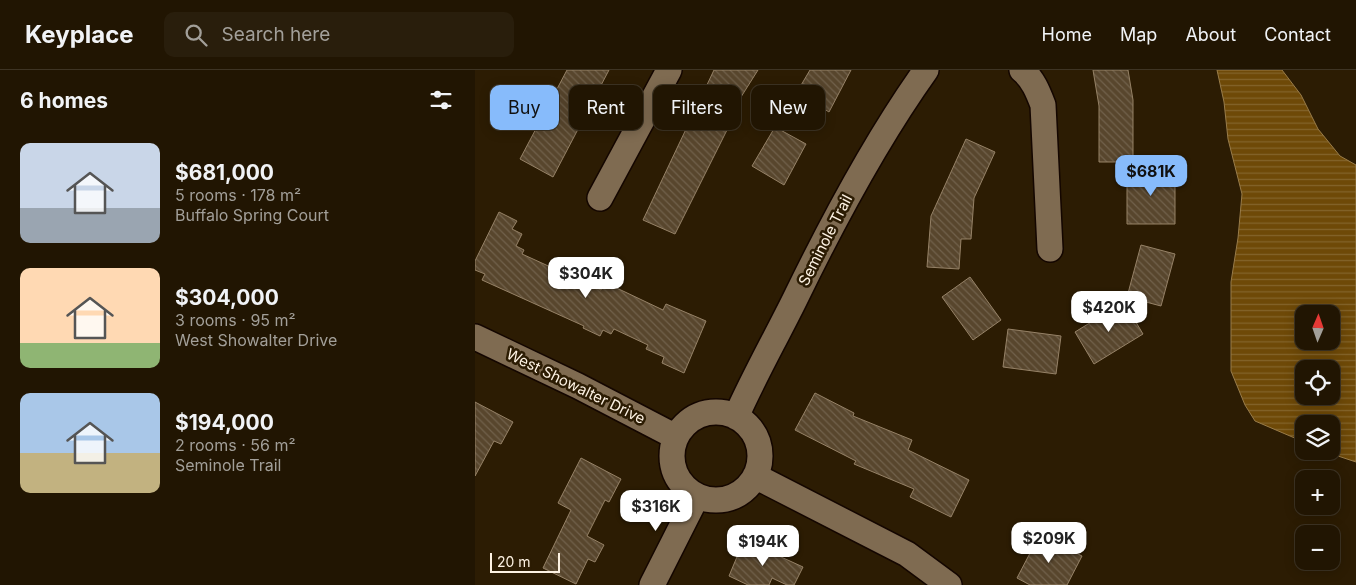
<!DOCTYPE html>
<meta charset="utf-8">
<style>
body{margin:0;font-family:Inter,sans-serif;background:#291e0c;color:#f1f3f6;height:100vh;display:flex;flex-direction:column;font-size:19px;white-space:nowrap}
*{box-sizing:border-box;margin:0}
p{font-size:16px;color:#a29f99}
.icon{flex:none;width:28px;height:28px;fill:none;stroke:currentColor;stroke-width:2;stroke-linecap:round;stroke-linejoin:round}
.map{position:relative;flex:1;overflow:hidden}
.details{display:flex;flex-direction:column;background:#211502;width:475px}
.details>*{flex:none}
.guide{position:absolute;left:15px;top:15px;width:475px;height:45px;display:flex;gap:10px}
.needle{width:32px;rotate:2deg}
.controls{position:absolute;left:820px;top:235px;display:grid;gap:10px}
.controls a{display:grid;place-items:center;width:45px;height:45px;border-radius:10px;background:#211502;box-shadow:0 2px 12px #0003,0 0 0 1px #3e3424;font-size:25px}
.scale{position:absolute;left:15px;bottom:12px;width:70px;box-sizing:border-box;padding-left:5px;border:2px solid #fdf2e3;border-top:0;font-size:14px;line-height:18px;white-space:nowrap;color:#fdf2e3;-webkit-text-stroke:4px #2c1c03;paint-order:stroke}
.price{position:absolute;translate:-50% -42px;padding:0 11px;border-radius:10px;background:#fff;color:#222;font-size:16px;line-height:32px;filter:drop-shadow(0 1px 2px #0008)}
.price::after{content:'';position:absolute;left:50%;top:30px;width:15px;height:11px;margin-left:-8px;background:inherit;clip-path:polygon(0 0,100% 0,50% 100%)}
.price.current{background:#87bbfb;color:#111}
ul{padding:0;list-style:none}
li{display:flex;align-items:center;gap:15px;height:125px;padding:0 20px}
li span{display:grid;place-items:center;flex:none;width:140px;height:100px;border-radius:10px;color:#555}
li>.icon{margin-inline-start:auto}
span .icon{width:60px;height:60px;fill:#fffc;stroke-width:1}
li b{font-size:21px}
h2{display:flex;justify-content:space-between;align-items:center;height:60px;padding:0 20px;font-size:21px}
.tag{padding:0 18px;border-radius:10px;background:#211502;box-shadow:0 2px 12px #0003,0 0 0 1px #3e3424;font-size:18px;line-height:45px}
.tag.current{background:#87bbfb;color:#111}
header{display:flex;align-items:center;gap:30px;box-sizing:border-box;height:70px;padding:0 25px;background:#211502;border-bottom:1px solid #3e3424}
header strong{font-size:24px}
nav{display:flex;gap:28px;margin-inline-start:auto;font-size:18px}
.search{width:350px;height:45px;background:#291e0c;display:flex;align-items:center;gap:12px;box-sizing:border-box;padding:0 18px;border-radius:10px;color:#a29f99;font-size:19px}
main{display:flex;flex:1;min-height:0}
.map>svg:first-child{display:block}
.water{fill:url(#water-rules);stroke:#997c49;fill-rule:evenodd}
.building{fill:url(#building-back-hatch);stroke:#968267}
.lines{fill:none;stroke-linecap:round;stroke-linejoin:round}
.street-casing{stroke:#140600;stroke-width:28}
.street{stroke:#7f6b51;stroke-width:25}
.labels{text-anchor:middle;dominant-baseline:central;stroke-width:5;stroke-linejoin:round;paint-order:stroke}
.street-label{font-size:15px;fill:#fdf2e3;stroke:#2c1c03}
</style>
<header>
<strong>Keyplace</strong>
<div class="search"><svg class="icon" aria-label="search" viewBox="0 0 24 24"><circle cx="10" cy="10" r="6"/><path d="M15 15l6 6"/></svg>Search here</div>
<nav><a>Home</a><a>Map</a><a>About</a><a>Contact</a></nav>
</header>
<main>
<section class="details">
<h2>6 homes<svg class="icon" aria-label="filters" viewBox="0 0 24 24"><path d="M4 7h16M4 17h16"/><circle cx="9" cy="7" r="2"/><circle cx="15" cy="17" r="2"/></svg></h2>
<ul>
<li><span style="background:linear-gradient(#c9d6e8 65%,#9aa5b1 0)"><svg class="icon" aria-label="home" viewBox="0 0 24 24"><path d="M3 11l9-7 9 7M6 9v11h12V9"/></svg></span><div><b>$681,000</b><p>5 rooms · 178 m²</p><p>Buffalo Spring Court</p></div></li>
<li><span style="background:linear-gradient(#ffd9b3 75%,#8fb573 0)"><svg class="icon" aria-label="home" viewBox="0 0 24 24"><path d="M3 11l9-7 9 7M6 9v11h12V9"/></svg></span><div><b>$304,000</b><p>3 rooms · 95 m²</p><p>West Showalter Drive</p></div></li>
<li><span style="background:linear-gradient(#a9c7e8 60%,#c2b280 0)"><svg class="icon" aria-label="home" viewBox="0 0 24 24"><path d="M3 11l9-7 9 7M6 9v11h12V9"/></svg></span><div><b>$194,000</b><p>2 rooms · 56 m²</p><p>Seminole Trail</p></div></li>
</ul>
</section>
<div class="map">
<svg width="881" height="515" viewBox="0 0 881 515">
<defs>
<pattern id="water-rules" width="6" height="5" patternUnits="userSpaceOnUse" patternTransform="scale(1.25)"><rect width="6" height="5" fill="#6e4907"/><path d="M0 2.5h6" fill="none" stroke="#84642b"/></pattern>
<pattern id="building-back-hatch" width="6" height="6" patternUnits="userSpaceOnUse" patternTransform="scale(1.25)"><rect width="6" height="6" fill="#58462d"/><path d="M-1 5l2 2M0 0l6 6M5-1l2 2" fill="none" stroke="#71614b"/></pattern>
</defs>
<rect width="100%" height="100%" fill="#2c1c03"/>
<path class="water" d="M742,0H807L826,25L843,59L865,86L881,95V392L848,381H856V354H829V372L780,351L770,335L756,301V212L763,168L767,124L753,69L749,32ZM829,244H856V271H829ZM829,299H856V326H829Z"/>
<path class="building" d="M92,0H134L78,107L45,89Z
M239,0H283L254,46L258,48L200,164L168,150Z
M335,0H376L354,42L322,22Z
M618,0H653L658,30V92H624V36Z
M300,57L331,74L309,115L277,96Z
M491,69L520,82L499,128L496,169H486L484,199L452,197L456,146Z
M700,100V154H652V101Z
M24,142L42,151L37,159L47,164L41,176L49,180L47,184L126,220L129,212L188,240L191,234L231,251L209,303L187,293L189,287L171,279L173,275L139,259L136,264L128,260L125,266L108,258L109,256L7,210L10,204L0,200V191Z
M666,175L700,184L686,236L652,227Z
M495,207L526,250L498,270L467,227Z
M649,232L668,264L619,294L600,262Z
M533,259L586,266L581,304L528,297Z
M340,323L379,343L378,346L437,370L433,380L494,410L476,447L435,427L439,419L379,394L381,391L320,360Z
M0,332L38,352L26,374L19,371L0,406Z
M106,388L146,409L134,432L130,430L112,466L129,475L120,492L113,489L101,514L68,498L96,440L83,433Z
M565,464L607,486L592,515H555L542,508Z
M269,470L328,497L319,515H312L297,508L294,515H273L254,506Z"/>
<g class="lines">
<defs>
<path id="street" d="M547,0C558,9 563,22 568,35L575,179
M125,128L194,0
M0,267L103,316L201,367
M197 386a44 44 0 1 1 88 0a44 44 0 1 1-88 0Z
M261,347C279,306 302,266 322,225C360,147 401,70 451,0
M280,406L432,484L474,515
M177,515L222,426"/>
</defs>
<use href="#street" class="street-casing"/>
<use href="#street" class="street"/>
</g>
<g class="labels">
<g class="street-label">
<text transform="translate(350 170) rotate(-63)">Seminole Trail</text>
<text transform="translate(101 316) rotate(26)">West Showalter Drive</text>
</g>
</g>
</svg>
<div class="controls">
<a><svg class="needle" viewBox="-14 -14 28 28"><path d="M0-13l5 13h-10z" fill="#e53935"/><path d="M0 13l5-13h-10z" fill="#a29f99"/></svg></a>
<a><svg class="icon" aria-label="locate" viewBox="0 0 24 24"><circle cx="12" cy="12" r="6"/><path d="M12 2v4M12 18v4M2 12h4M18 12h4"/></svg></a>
<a><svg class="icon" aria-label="layers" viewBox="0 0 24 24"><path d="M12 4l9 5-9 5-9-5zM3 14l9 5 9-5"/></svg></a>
<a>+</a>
<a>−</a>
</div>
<div class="scale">20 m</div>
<b class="price current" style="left:676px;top:127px">$681K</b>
<b class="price" style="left:111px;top:229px">$304K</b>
<b class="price" style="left:634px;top:263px">$420K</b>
<b class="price" style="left:181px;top:462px">$316K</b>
<b class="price" style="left:574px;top:494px">$209K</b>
<b class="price" style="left:288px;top:497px">$194K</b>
<div class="guide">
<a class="tag current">Buy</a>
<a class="tag">Rent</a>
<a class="tag">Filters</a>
<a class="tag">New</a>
</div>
</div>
</main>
